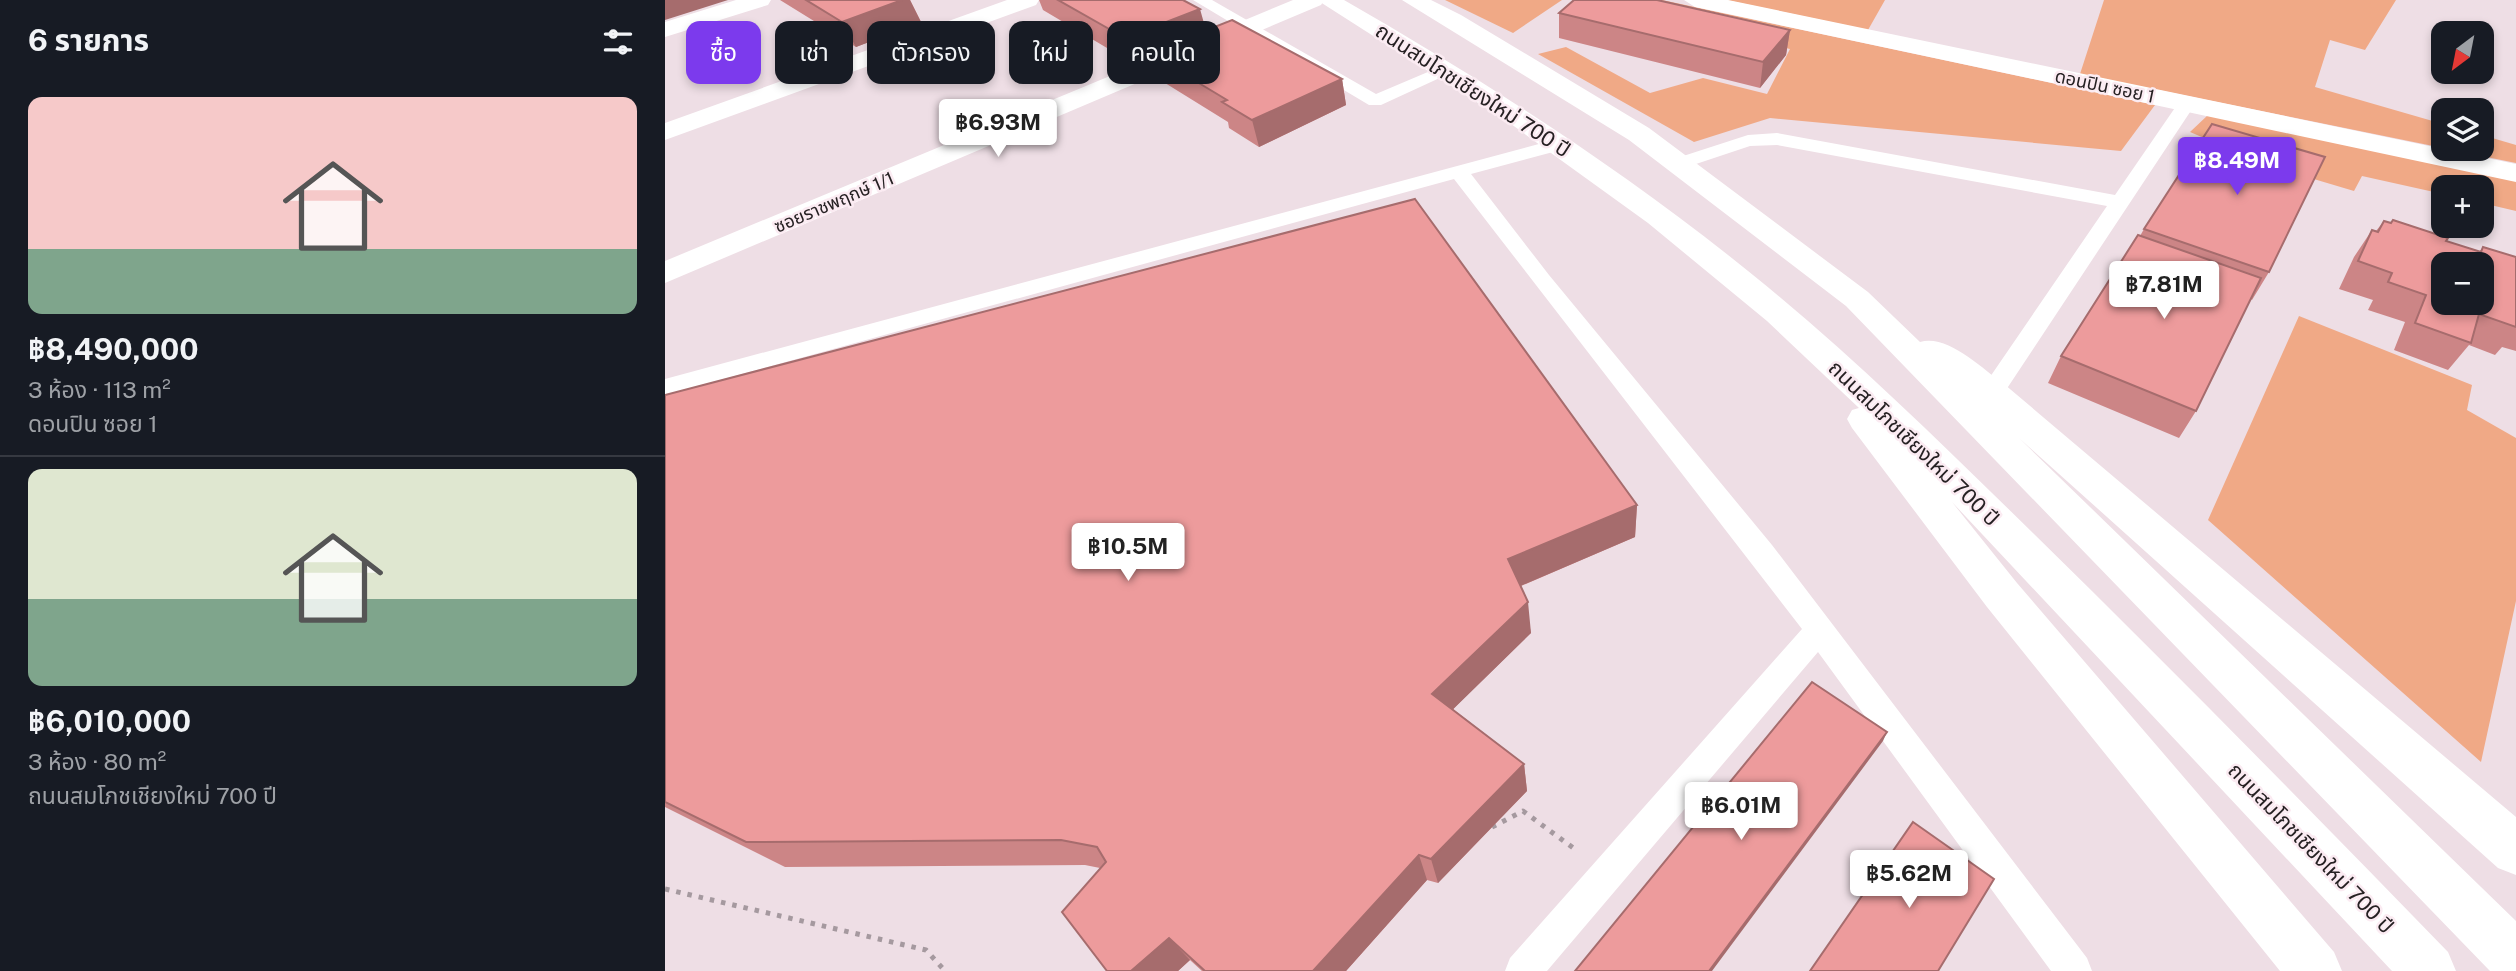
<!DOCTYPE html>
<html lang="th">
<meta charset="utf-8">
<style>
body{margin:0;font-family:"Public Sans","Noto Sans Thai",sans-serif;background:#242831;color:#f1f3f6;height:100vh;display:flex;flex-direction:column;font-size:26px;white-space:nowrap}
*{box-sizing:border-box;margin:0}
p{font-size:23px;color:#9ea1a6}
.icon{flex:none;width:38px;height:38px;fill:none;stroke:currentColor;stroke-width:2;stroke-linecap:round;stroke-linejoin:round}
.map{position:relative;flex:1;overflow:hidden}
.side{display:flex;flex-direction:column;background:#171b24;width:665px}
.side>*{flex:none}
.top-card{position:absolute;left:21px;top:21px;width:665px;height:63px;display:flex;gap:14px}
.needle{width:46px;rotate:212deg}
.tools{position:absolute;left:1766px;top:21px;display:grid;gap:14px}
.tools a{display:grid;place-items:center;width:63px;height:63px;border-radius:14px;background:#171b24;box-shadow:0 4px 10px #0003;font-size:35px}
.price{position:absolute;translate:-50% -60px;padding:0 16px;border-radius:7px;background:#fff;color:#222;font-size:23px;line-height:46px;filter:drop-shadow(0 2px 4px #0008)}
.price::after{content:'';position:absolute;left:50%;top:42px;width:21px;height:16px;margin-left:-10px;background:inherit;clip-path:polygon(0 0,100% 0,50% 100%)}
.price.selected{background:#7c3aed;color:#fff}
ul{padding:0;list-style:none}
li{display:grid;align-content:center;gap:14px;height:371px;padding:0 28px}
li+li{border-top:2px solid #363941}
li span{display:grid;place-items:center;height:217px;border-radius:14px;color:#555}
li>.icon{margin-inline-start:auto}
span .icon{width:126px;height:126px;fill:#fffc;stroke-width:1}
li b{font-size:30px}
h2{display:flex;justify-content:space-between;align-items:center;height:84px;padding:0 28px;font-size:30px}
.pill{padding:0 24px;border-radius:14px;background:#171b24;box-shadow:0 4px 10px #0003;font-size:24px;line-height:63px}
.pill.selected{background:#7c3aed;color:#fff}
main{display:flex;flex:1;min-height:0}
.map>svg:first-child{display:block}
.green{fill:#f0a986}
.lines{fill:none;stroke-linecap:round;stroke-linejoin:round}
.path{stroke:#a5999f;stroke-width:5;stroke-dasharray:4.5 7;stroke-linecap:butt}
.lane{fill:#fff;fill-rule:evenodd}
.street{fill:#fff;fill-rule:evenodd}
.primary{fill:#fff;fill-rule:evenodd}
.wall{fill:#cc8586}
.shaded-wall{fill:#a66c6d}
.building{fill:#ed9b9c;stroke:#a66c6d;stroke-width:2;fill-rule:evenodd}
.labels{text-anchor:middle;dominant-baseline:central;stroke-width:5;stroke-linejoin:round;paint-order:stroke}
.far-street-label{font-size:18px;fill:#262123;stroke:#fbebf2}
.street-label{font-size:21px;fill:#262123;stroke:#fbebf2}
</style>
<main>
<section class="side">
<h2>6 รายการ<svg class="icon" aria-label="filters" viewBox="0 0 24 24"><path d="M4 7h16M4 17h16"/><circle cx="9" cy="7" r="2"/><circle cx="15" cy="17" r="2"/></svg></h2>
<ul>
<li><span style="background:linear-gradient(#f6c9c9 70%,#7fa58c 0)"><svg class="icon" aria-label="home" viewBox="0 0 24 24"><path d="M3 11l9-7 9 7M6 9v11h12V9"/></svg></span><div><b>฿8,490,000</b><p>3 ห้อง · 113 m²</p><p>ดอนปิน ซอย 1</p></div></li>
<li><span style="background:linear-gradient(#dfe7d0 60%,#7fa58c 0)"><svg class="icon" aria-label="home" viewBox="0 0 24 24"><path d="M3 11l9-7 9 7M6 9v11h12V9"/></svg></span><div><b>฿6,010,000</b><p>3 ห้อง · 80 m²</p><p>ถนนสมโภชเชียงใหม่ 700 ปี</p></div></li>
</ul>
</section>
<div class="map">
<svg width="1851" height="971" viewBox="0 0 1851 971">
<rect width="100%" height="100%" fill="#eedee5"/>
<path class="green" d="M780,0H897L848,33Z
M951,0H997L1490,105L1456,151L1105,118L1029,142L873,54L901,47L985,93L1038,78L1102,94L1125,49L961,13Z
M1061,0H1220L1203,30Z
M1439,0H1731L1700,50L1665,40L1650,87L1778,124V148L1415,74Z
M1543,115L1851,181V211L1817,203L1816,187H1778V194L1697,176L1689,191L1605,166L1525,132Z
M1817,135L1851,145V163L1782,149H1816Z
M1634,316L1807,385L1802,410L1851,438V601L1816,762L1543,520Z"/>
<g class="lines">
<path class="path" d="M827,827L858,811L911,850
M0,889L261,950L280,971"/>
<path class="lane" d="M528,0H547L711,94L777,66H789L792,70L716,105H704Z
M1522,98L1531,103L1335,399L1326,401L1317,399L1314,393L1442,206L1112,145L1085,146L1016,169L1006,163L1009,159L1083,135L1112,133L1450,195L1516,99Z
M896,138L903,140L905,144L903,148L806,174L884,275L1107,545L1422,958L1427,971H1386L1153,652L882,971H840L845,958L1137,629L789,179L0,395V379Z"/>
<path class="street" d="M71,0H106L103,5L0,37V22Z
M342,0H374L371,5L0,140V123Z
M628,0H659L656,5L0,283V261Z
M1019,0H1063L1851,164V182L1030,7Z"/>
<path class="primary" d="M652,0H679C822,82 960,171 1088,275C1187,355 1278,445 1369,534C1509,671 1646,811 1783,952L1791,971H1727L1287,502L1352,583L1669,952L1677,971H1615L1322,607L1187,428L1182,419L1187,410L1194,408L1102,321L983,223L846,124Z
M737,0H766L796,15L984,128L1203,292L1255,342C1283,334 1316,368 1339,384L1851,817V875L1833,868L1354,438L1851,921V971H1825L1181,306L964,140Z"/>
</g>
<path class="wall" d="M115,0H245L256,22L191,47Z
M374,0H518L541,30L677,79L681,105L594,147L564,128L563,122L492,78L485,57L469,64L378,10Z
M894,13L1125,30L1121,55L1095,88L894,38Z
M1728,220L1781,241L1814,252L1818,247L1851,257V351L1837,347L1830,355L1804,345L1783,370L1729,350L1740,322L1703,310L1708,300L1674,289L1689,257L1707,230L1711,231L1719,221L1726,223Z
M1479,229L1604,272L1587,300L1586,299L1531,411L1514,438L1383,383L1396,356L1475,236Z
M0,395L972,505L970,537L856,586L866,633L788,709L859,764L862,791L773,883L762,880L681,971H537L525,960L513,971H442L435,868L420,865L120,867L0,807Z"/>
<path class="shaded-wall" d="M0,0H63L0,20Z
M237,0H245L256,22L191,47L177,22Z
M535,9L542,34L484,53L485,57L469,64L460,38Z
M1125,30L1121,55L1095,88L1098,62Z
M677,79L681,105L594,147L587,120Z
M972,505L970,537L846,590L843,559Z
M863,602L866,633L774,723L767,694Z
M1222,732L1218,741L1047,971H1044Z
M859,764L862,791L773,883L766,859Z
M754,855L762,880L681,971H648Z
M504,938L525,960L513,971H466Z"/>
<path class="building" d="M141,0H237L177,22Z
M393,0H518L535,9L460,38Z
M909,0H992L1125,30L1098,62L894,13Z
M567,20L677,79L587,120L557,102L562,100L484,53Z
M1547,124L1660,157L1604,272L1479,229Z
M750,199L972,505L843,559L863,602L767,694L859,764L766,859L754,855L648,971H540L504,938L466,971H442L397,912L441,862L432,847L396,840L81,842L0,802V395Z
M1728,220L1783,238L1781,241L1816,252L1818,247L1851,257V327L1814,314L1806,343L1750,323L1761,295L1723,282L1727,273L1693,261L1707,230L1713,232L1719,221L1726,223ZM1778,264H1816V303H1778Z
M1473,235L1596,278L1531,411L1396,356Z
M1147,682L1222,732L1044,971H910Z
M1248,822L1329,879L1273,971H1145Z"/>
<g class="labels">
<g class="far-street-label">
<text transform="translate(1440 86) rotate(12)">ดอนปิน ซอย 1</text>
<text transform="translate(169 202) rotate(-23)">ซอยราชพฤกษ์ 1/1</text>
</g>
<g class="street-label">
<text transform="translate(808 90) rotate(33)">ถนนสมโภชเชียงใหม่ 700 ปี</text>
<text transform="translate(1249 443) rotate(44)">ถนนสมโภชเชียงใหม่ 700 ปี</text>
<text transform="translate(1646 848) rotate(46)">ถนนสมโภชเชียงใหม่ 700 ปี</text>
</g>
</g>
</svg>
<div class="tools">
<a><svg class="needle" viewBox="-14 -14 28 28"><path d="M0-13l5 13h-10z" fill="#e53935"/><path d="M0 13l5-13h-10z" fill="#9ea1a6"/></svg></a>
<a><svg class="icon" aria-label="layers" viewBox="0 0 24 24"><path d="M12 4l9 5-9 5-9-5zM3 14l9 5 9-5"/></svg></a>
<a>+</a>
<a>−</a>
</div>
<b class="price" style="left:333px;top:159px">฿6.93M</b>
<b class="price selected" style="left:1572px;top:197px">฿8.49M</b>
<b class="price" style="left:1499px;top:321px">฿7.81M</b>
<b class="price" style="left:463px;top:583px">฿10.5M</b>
<b class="price" style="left:1076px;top:842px">฿6.01M</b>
<b class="price" style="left:1244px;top:910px">฿5.62M</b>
<div class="top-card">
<a class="pill selected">ซื้อ</a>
<a class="pill">เช่า</a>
<a class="pill">ตัวกรอง</a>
<a class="pill">ใหม่</a>
<a class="pill">คอนโด</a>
</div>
</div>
</main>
